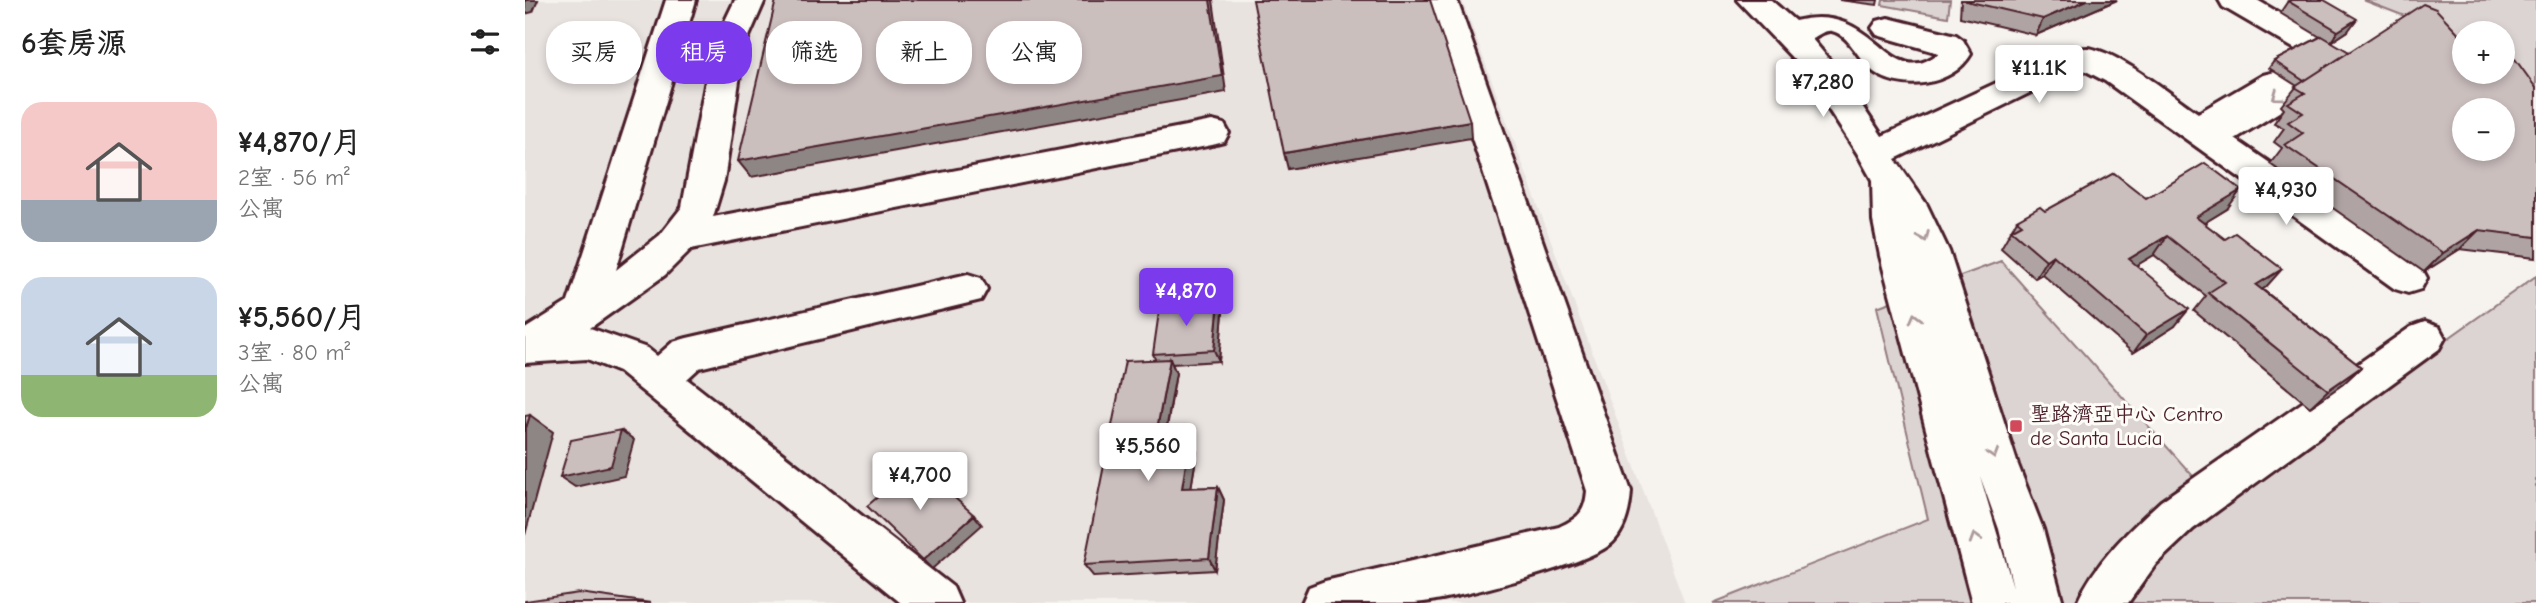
<!DOCTYPE html>
<html lang="zh">
<meta charset="utf-8">
<style>
body{margin:0;font-family:"Comic Neue","LXGW WenKai TC",sans-serif;background:#f6f6f6;color:#222;height:100vh;display:flex;flex-direction:column;font-size:26px;white-space:nowrap}
*{box-sizing:border-box;margin:0}
p{font-size:23px;color:#767676}
.icon{flex:none;width:38px;height:38px;fill:none;stroke:currentColor;stroke-width:2;stroke-linecap:round;stroke-linejoin:round}
.map{position:relative;flex:1;overflow:hidden}
.drawer{display:flex;flex-direction:column;background:#fff;width:525px}
.drawer>*{flex:none}
.hud{position:absolute;left:21px;top:21px;width:665px;height:63px;display:flex;gap:14px}
.controls{position:absolute;left:1927px;top:21px;display:grid;gap:14px}
.controls a{display:grid;place-items:center;width:63px;height:63px;border-radius:50%;background:#fff;box-shadow:0 4px 10px #0003;font-size:35px}
.price{position:absolute;translate:-50% -60px;padding:0 16px;border-radius:7px;background:#fff;color:#222;font-size:23px;line-height:46px;filter:drop-shadow(0 2px 4px #0008)}
.price::after{content:'';position:absolute;left:50%;top:42px;width:21px;height:16px;margin-left:-10px;background:inherit;clip-path:polygon(0 0,100% 0,50% 100%)}
.price.current{background:#7c3aed;color:#fff}
ul{padding:0;list-style:none}
li{display:flex;align-items:center;gap:21px;height:175px;padding:0 21px}
li span{display:grid;place-items:center;flex:none;width:196px;height:140px;border-radius:21px;color:#555}
li>.icon{margin-inline-start:auto}
span .icon{width:84px;height:84px;fill:#fffc;stroke-width:1}
li b{font-size:30px}
h2{display:flex;justify-content:space-between;align-items:center;height:84px;padding:0 21px;font-size:30px}
.pill{padding:0 24px;border-radius:28px;background:#fff;box-shadow:0 4px 10px #0003;font-size:24px;line-height:63px}
.pill.current{background:#7c3aed;color:#fff}
main{display:flex;flex:1;min-height:0}
.map>svg:first-child{display:block}
.built{fill:#e9e3e0}
.green{fill:#dcd4d2;stroke:#937a7e;stroke-width:2}
.lines{fill:none;stroke-linecap:round;stroke-linejoin:round}
.minor-casing{stroke:#4a1f2b;stroke-width:6}
.minor{fill:#fdfcf7;fill-rule:evenodd}
.wall{fill:#afa4a3;stroke:#4a1f2b;stroke-width:2}
.shaded-wall{fill:#8e8685;stroke:#4a1f2b;stroke-width:2}
.building{fill:#cbbfbe;stroke:#4a1f2b;stroke-width:2;fill-rule:evenodd}
.oneway{stroke:#ac999b}
.poi-dot{fill:#d1495b;stroke:#fdfcf7;stroke-width:2.5}
.labels{text-anchor:middle;dominant-baseline:central;stroke-width:6;stroke-linejoin:round;paint-order:stroke}
.poi-label{font-size:21px;fill:#4a1f2b;stroke:#fdfcf7;text-anchor:start}
</style>
<main>
<section class="drawer">
<h2>6套房源<svg class="icon" aria-label="filters" viewBox="0 0 24 24"><path d="M4 7h16M4 17h16"/><circle cx="9" cy="7" r="2"/><circle cx="15" cy="17" r="2"/></svg></h2>
<ul>
<li><span style="background:linear-gradient(#f6c9c9 70%,#9aa5b1 0)"><svg class="icon" aria-label="home" viewBox="0 0 24 24"><path d="M3 11l9-7 9 7M6 9v11h12V9"/></svg></span><div><b>¥4,870/月</b><p>2室 · 56 m²</p><p>公寓</p></div></li>
<li><span style="background:linear-gradient(#c9d6e8 70%,#8fb573 0)"><svg class="icon" aria-label="home" viewBox="0 0 24 24"><path d="M3 11l9-7 9 7M6 9v11h12V9"/></svg></span><div><b>¥5,560/月</b><p>3室 · 80 m²</p><p>公寓</p></div></li>
</ul>
</section>
<div class="map">
<svg width="2011" height="603" viewBox="0 0 2011 603">
<rect width="100%" height="100%" fill="#f6f3ef"/>
<filter id="ink" filterUnits="userSpaceOnUse"><feTurbulence type="fractalNoise" baseFrequency=".0143" numOctaves="2"/><feDisplacementMap in="SourceGraphic" scale="14" xChannelSelector="R" yChannelSelector="G"/><feConvolveMatrix kernelMatrix="1 2 1 2 8 2 1 2 1" color-interpolation-filters="sRGB"/></filter>
<g filter="url(#ink)">
<path class="built" d="M0,0H937L1160,603H0Z"/>
<path class="green" d="M1358,0H1425L1423,17L1357,5Z
M1838,0H2011V124L1978,72V33H1939V39Z
M1476,261L1692,503L2011,276V603H1188L1403,519L1352,307Z"/>
<g class="lines">
<defs>
<path id="minor" d="M141,0H171L91,270L135,235L157,207L187,48L210,0H240L219,48L199,181L188,217L687,121L699,124L704,133L699,142L687,145L166,249L140,275L65,328L122,348L132,356L148,342L162,338L443,274L456,278L462,289L456,300L174,368L162,379L428,587L435,603H376L94,372L62,359L0,363V329L43,302Z
M902,0H932L1106,491C1105,508 1101,528 1089,541C1069,564 923,601 890,603C853,603 814,603 777,603L784,587L800,581L1034,527C1053,518 1060,513 1062,491Z
M1212,0H1246L1270,21C1352,0 1362,94 1414,53L1352,35L1347,28L1352,21L1363,18L1431,35L1438,40L1446,54C1428,86 1374,94 1345,69C1333,58 1324,35 1307,31C1300,30 1293,35 1287,39L1316,74L1357,136L1540,51C1547,50 1555,48 1562,48C1591,50 1648,96 1673,113L1738,75L1750,72L1773,79L1777,87L1772,101L1710,139L1896,267L1902,278L1896,289L1883,293L1870,289L1580,81L1559,70L1547,72L1370,159L1402,205L1424,251L1493,465L1518,529L1538,603H1447L1355,256L1348,221L1347,180L1332,153L1276,67ZM1455,476L1474,529L1488,587Z
M1694,0H1732L1799,39L1804,46L1799,53L1788,57L1777,53L1698,7Z
M1900,322L1914,327L1920,338L1914,349L1668,529L1631,564L1603,603H1552C1570,562 1604,530 1636,501L1886,327Z"/>
</defs>
<use href="#minor" class="minor-casing"/>
<use href="#minor" class="minor"/>
</g>
<path class="wall" d="M1314,0H1353L1352,5Z
M1436,0H1592L1511,35L1435,17Z
M1763,1L1823,31L1806,42L1824,52L1939,72L2011,88V258L1935,249L1899,272L1745,164L1757,148L1749,142L1759,128L1749,123L1759,109L1756,106L1772,86L1744,68L1749,61L1795,37L1755,13Z
M1621,198L1702,209L1679,223L1741,287L1737,289L1836,367L1818,384L1785,407L1669,311L1681,296L1629,255L1612,265L1650,326L1608,353L1517,274L1510,278L1476,248L1492,220L1520,211Z
M698,312L694,361L647,364L651,373L640,440L672,452L666,488L693,487L699,500L690,570L569,577L559,565L630,359L628,354Z"/>
<path class="shaded-wall" d="M0,0H13L8,12L0,14Z
M685,0H688L701,92L226,177L213,161Z
M1562,0H1592L1511,35L1518,19Z
M1832,19L1823,31L1805,43L1813,31Z
M945,121L946,138L763,169L759,153Z
M1716,190L1702,209L1658,236L1671,217Z
M1954,230L1935,249L1899,272L1918,253Z
M1642,236L1629,255L1592,277L1604,259Z
M1528,255L1517,274L1510,278L1521,260Z
M1757,269L1741,287L1716,303L1731,285Z
M694,301L698,312L694,361L689,350Z
M1664,309L1650,326L1608,353L1621,335Z
M645,359L651,373L637,454L630,440Z
M1836,367L1818,384L1785,407L1803,390Z
M5,415L28,432L0,535V431Z
M96,430L109,440L99,476L50,487L35,477Z
M665,439L672,452L664,501L657,488Z
M693,487L699,500L690,570L684,558Z
M449,515L457,525L407,569L398,560Z"/>
<path class="building" d="M251,0H685L697,76L213,161Z
M728,0H905L945,121L759,153Z
M1441,0H1562L1518,19L1441,1Z
M1765,0H1799L1832,19L1813,31L1763,1Z
M1898,4L1911,9L1939,39V72H1978V51L1990,59L2011,88V237L1954,230L1918,253L1760,145L1778,133L1763,122L1778,113L1763,103L1780,93L1770,87ZM1939,110H1978V149H1939Z
M1797,36L1824,52L1779,81L1749,61Z
M1680,163L1716,190L1671,217L1700,239L1710,233L1757,269L1731,285L1836,367L1803,390L1683,293L1700,282L1642,236L1604,259L1664,309L1621,335L1528,255L1521,260L1486,230L1497,224L1492,220L1515,207L1520,211L1589,173L1621,198Z
M694,301L689,350L628,354L635,305Z
M645,359L630,440L665,439L657,488L693,487L684,558L559,565L600,361Z
M5,415L0,431V416Z
M96,430L86,466L35,477L46,440Z
M392,464L449,515L398,560L342,506Z
M54,593L126,603H0V601Z"/>
<defs><path id="oneway-chevron" d="M-2-3.5L2.5 0L-2 3.5" fill="none" stroke-width="1.6" stroke-linecap="round" stroke-linejoin="round" transform="scale(1.75)"/></defs>
<g class="oneway">
<use href="#oneway-chevron" transform="translate(1752 96) rotate(144)"/>
<use href="#oneway-chevron" transform="translate(1399 237) rotate(67)"/>
<use href="#oneway-chevron" transform="translate(1390 318) rotate(-105)"/>
<use href="#oneway-chevron" transform="translate(1468 454) rotate(73)"/>
<use href="#oneway-chevron" transform="translate(1450 538) rotate(-107)"/>
</g>
</g>
<rect class="poi-dot" x="1484" y="419" width="14" height="14" rx="3.5"/>
<g class="labels">
<g class="poi-label">
<text x="1505" y="414">聖路濟亞中心 Centro<tspan x="1505" dy="24">de Santa Lucia</tspan></text>
</g>
</g>
</svg>
<div class="controls">
<a>+</a>
<a>−</a>
</div>
<b class="price" style="left:1514px;top:105px">¥11.1K</b>
<b class="price" style="left:1298px;top:119px">¥7,280</b>
<b class="price" style="left:1761px;top:227px">¥4,930</b>
<b class="price current" style="left:661px;top:328px">¥4,870</b>
<b class="price" style="left:623px;top:483px">¥5,560</b>
<b class="price" style="left:395px;top:512px">¥4,700</b>
<div class="hud">
<a class="pill">买房</a>
<a class="pill current">租房</a>
<a class="pill">筛选</a>
<a class="pill">新上</a>
<a class="pill">公寓</a>
</div>
</div>
</main>
